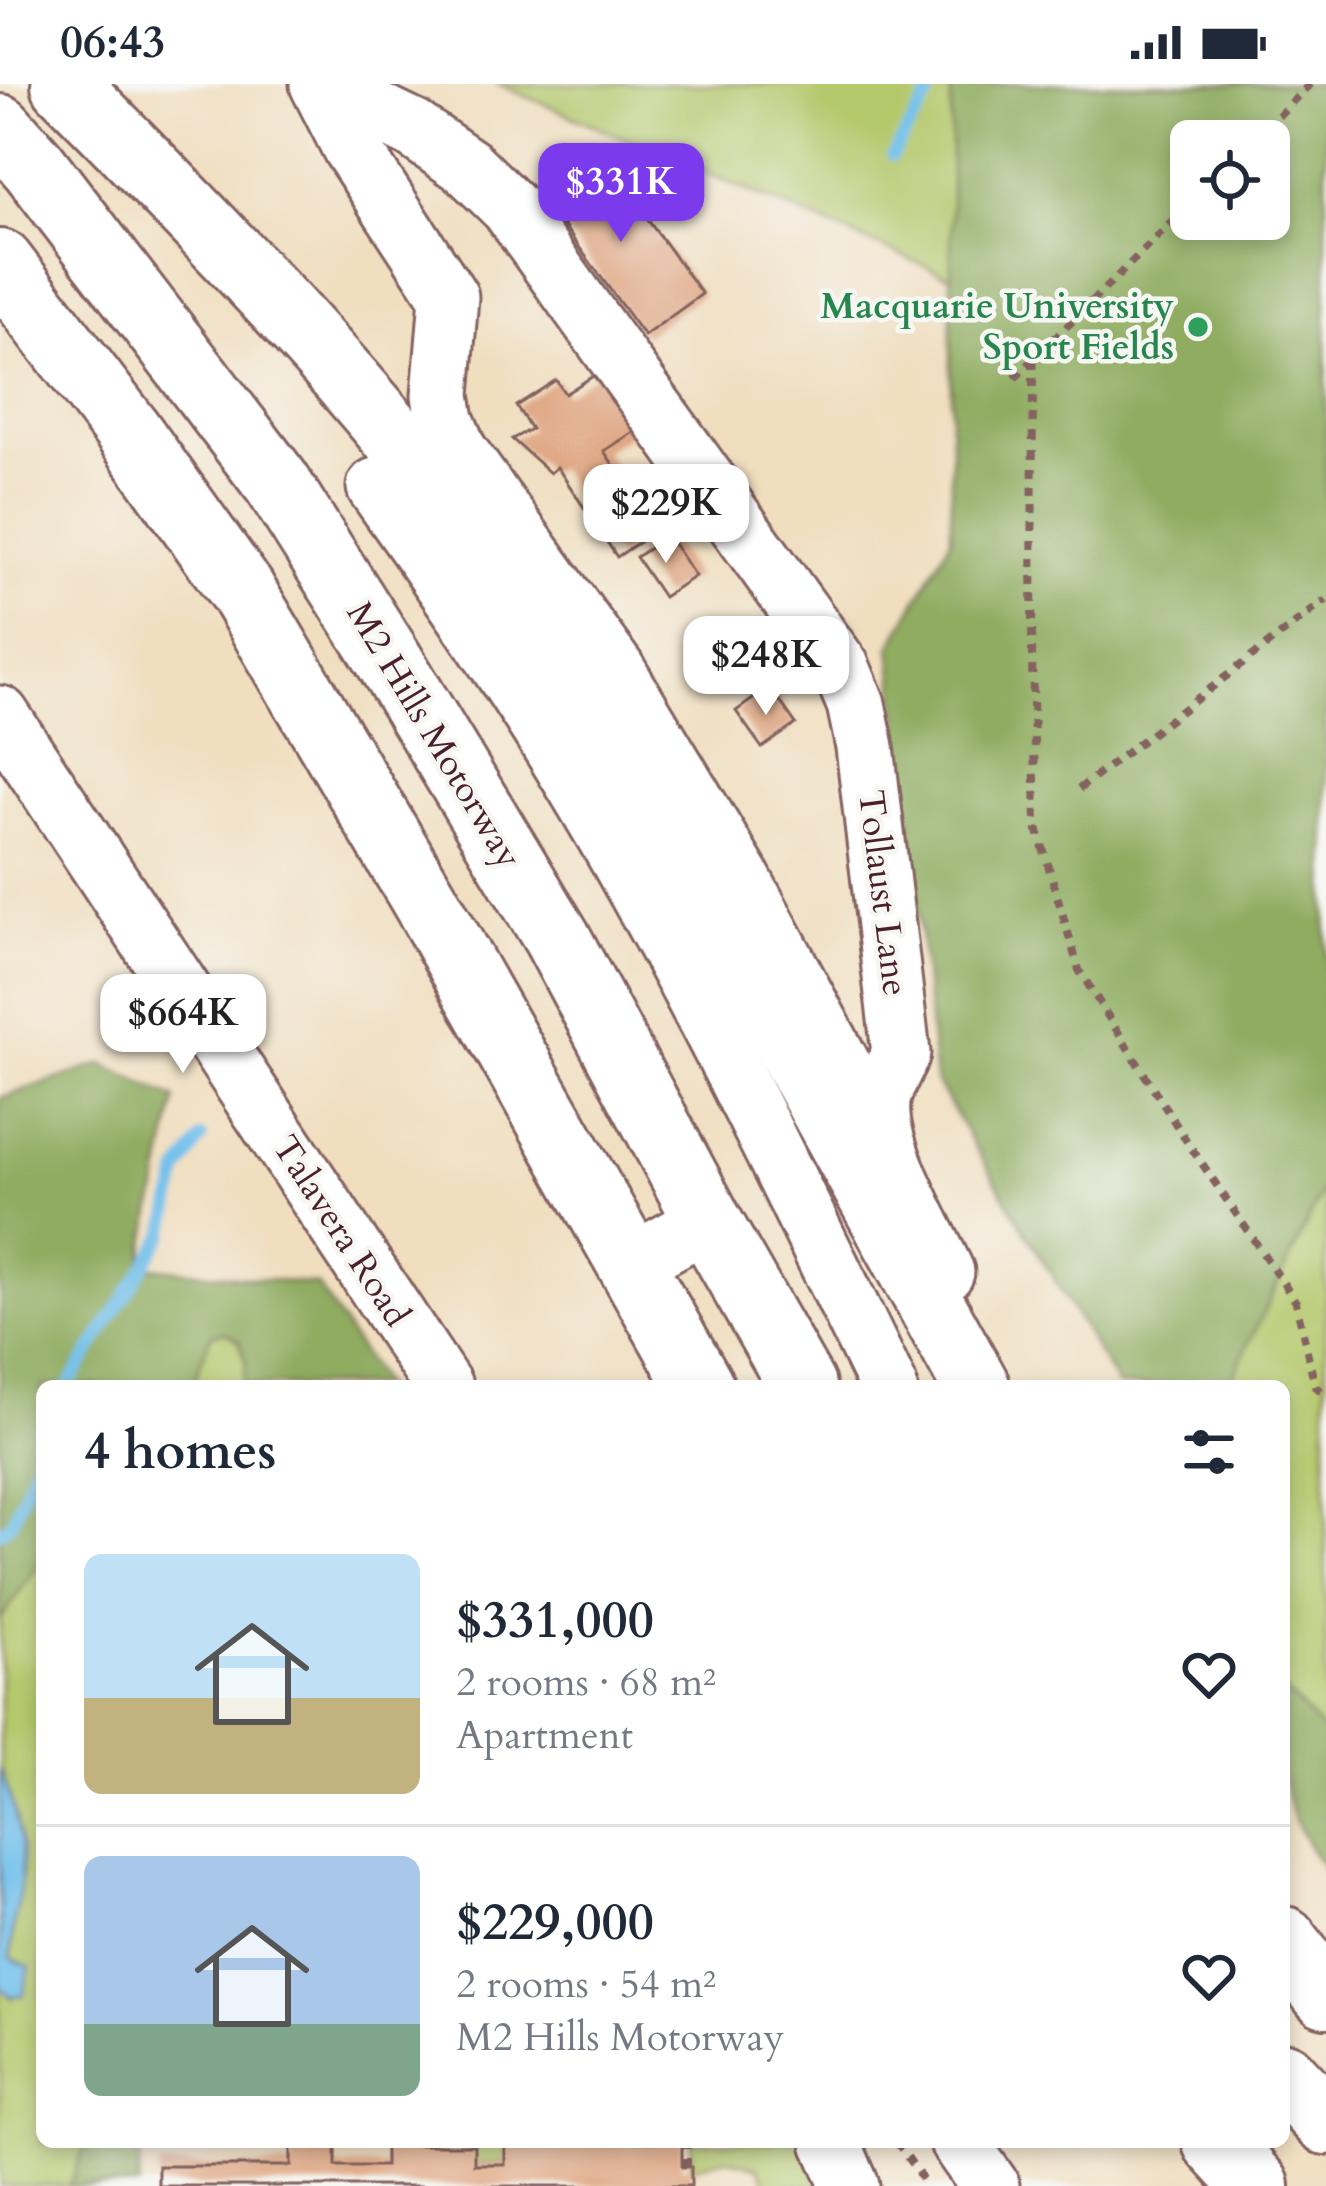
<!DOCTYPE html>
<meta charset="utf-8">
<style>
body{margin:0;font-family:Cardo,serif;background:#f2f2f3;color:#1f2937;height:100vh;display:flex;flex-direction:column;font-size:45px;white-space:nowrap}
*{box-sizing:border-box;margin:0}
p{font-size:39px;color:#747a83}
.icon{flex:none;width:66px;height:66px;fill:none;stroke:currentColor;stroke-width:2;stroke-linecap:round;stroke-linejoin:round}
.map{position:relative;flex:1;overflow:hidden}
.details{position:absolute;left:36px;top:1296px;width:1254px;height:768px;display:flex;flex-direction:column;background:#fff;border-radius:18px;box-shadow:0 6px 18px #0003}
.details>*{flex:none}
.buttons{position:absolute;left:1170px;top:36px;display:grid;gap:24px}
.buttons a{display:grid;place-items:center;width:120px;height:120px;border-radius:18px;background:#fff;box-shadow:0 6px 18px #0003;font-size:60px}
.price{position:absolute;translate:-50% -102px;padding:0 27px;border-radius:24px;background:#fff;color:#222;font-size:39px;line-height:78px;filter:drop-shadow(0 3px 6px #0008)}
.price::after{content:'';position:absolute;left:50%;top:72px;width:36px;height:27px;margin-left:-18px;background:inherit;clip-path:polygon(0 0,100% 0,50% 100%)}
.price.on{background:#7c3aed;color:#fff}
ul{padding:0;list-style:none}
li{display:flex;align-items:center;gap:36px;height:300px;padding:0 48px}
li+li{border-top:3px solid #e0e1e3}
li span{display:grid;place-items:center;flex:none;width:336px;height:240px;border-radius:18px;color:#555}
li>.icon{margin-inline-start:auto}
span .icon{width:144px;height:144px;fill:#fffc;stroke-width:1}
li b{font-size:51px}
h2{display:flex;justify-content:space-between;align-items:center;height:144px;padding:0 48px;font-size:51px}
.status{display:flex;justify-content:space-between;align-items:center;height:84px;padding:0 60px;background:#fff;direction:ltr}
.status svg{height:33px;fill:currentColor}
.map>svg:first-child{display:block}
.green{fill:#b4c86c;stroke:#7f744c;stroke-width:3;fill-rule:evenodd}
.forest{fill:#8fac60;stroke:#6c6646;stroke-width:3;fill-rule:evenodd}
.water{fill:#70bfeb;stroke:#5d6f8b;stroke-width:3}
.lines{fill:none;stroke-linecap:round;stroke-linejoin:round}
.stream{stroke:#70bfeb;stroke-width:12}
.building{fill:#dea17b}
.minor-casing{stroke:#84625f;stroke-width:63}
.highway-casing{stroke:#84625f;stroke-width:72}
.path{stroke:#84625f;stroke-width:8;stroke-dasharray:9 9;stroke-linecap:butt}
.minor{stroke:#fff;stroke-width:57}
.highway{stroke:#fff;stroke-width:66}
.leisure-dot{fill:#2e9e5b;stroke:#f6f6f2;stroke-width:4.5}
.labels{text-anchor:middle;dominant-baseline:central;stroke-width:9;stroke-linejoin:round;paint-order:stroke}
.leisure-label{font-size:36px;font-weight:bold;fill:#27864d;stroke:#f6f6f2;text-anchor:end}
.street-label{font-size:36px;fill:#4a1f2b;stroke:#f6f6f2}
</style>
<div class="status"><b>06:43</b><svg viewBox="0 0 49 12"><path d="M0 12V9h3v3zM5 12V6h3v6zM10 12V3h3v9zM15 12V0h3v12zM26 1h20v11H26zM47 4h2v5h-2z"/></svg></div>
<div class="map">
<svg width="1326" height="2102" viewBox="0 0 1326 2102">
<rect width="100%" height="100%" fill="#f6f6f2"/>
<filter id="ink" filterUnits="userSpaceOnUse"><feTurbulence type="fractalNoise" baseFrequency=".00833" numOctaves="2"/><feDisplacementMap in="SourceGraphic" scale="24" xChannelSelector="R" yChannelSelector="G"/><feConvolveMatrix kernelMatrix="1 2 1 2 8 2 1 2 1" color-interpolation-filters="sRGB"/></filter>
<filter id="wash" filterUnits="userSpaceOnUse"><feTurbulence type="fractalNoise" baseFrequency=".004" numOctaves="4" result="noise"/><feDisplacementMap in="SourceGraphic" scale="48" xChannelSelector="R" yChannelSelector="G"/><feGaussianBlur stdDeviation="2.7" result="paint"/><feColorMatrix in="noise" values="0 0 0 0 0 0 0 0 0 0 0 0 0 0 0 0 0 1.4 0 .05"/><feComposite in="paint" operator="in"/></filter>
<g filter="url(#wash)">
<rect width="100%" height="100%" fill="#f0debf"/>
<path class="green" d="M499,0H1326V352L506,4ZM1191,57H1269V135H1191Z
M1326,1100V1651L1284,1606V1302H1228Z
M225,1248L238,1256L246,1280L243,1302H192L211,1250Z
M42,1475V2058H277L276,2065L87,2058L69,2102H0V1902L11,1913L10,1856L22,1789L17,1737L0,1683V1536Z
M386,2058H505V2080H474L385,2061Z
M691,2058H807L822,2102H768L759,2084L726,2074L691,2083Z"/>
<path class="forest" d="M951,0H1326V1100L1228,1302H1118L935,996L891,563L951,455ZM1269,57V135H1191V57Z
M102,980L176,1015L141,1182L317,1201L383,1302H243L246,1280L239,1256L224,1248L211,1251L192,1302H42V1475L0,1536V1014Z
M1284,1606L1326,1651V1786C1272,1717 1284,1688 1284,1606Z
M87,2058L140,2060L139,2102H69Z"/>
<path class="water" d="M0,1684C13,1718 25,1761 21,1797C19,1824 9,1848 11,1874L30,1883L23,1912L11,1913L0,1902Z"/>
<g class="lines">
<path class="stream" d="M892,72L936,0
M68,1302L165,1150L179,1089L202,1054
M0,1448L12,1438L42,1361"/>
</g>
<g id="blocks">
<path class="building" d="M599,69L702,210L644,252L541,111Z
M601,287L640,344L604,367L657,446L617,473L557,383L550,389L512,355L531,345L516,322L556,296L565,310Z
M668,452L695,492L663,513L636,473Z
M770,603L796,640L762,664L736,627Z
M505,2058H682V2083H691V2102H158V2082H291V2061H336V2082H385V2061H474V2080H505Z"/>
</g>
</g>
<g filter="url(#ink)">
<use href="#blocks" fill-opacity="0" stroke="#84625f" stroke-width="3"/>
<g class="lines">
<defs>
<path id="minor" d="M319,0L413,45L468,83L510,124L841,584L856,620L865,663L901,969C895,982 886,998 882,1012C872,1058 925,1145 945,1188
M321,4L352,65L449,213L441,311L445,336L458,367L616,586L741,793L885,1062
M376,403C444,499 512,596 573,697C691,892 789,1097 888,1302
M0,631L443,1302
M630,1180L708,1137
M831,2058L850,2102
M959,2058L990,2102"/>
<path id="highway" d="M65,0C225,161 384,323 516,509C623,660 713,821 801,984C859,1090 918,1196 976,1302
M0,44L34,82L277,399L386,571L557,854L708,1137L802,1302
M0,179L125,343L242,507L426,818L700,1302
M1284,1856L1326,1910
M1284,1992L1326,2037
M1216,2058L1256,2102"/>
</defs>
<use href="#minor" class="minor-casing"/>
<use href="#highway" class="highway-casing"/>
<path class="path" d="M1253,57L1310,0
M1033,276L1032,576L1036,740L1079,886L1182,1050L1296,1218L1315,1302L1326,1311
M1015,294L1191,119
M1079,705L1326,516
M897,2058L927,2102
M687,2083V2058"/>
<use href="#minor" class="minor"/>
<use href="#highway" class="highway"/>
</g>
</g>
<circle class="leisure-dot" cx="1198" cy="243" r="12"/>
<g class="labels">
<g class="leisure-label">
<text x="1174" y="222">Macquarie University<tspan x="1174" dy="41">Sport Fields</tspan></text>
</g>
<g class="street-label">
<text transform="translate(434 651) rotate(59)">M2 Hills Motorway</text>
<text transform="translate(883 809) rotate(83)">Tollaust Lane</text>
<text transform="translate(341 1147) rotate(57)">Talavera Road</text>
</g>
</g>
</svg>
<div class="buttons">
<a><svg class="icon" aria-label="locate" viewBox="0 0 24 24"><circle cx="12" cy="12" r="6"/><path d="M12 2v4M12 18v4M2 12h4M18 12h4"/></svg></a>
</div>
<b class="price on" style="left:621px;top:161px">$331K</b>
<b class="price" style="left:666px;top:482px">$229K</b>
<b class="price" style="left:766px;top:634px">$248K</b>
<b class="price" style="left:183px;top:992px">$664K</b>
<section class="details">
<h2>4 homes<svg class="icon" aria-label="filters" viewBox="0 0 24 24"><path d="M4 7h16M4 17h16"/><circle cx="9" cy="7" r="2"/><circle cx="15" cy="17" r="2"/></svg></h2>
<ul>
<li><span style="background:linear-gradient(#bfe0f5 60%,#c2b280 0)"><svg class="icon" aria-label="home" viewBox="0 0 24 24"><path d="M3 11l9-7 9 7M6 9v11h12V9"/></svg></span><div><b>$331,000</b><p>2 rooms · 68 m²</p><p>Apartment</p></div><svg class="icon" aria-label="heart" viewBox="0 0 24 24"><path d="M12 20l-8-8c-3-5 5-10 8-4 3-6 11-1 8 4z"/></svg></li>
<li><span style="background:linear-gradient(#a9c7e8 70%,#7fa58c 0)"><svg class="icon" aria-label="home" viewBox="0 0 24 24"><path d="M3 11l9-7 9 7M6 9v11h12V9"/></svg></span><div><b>$229,000</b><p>2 rooms · 54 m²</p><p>M2 Hills Motorway</p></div><svg class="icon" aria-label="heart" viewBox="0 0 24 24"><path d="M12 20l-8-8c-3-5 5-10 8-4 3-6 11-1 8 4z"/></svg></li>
</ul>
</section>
</div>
